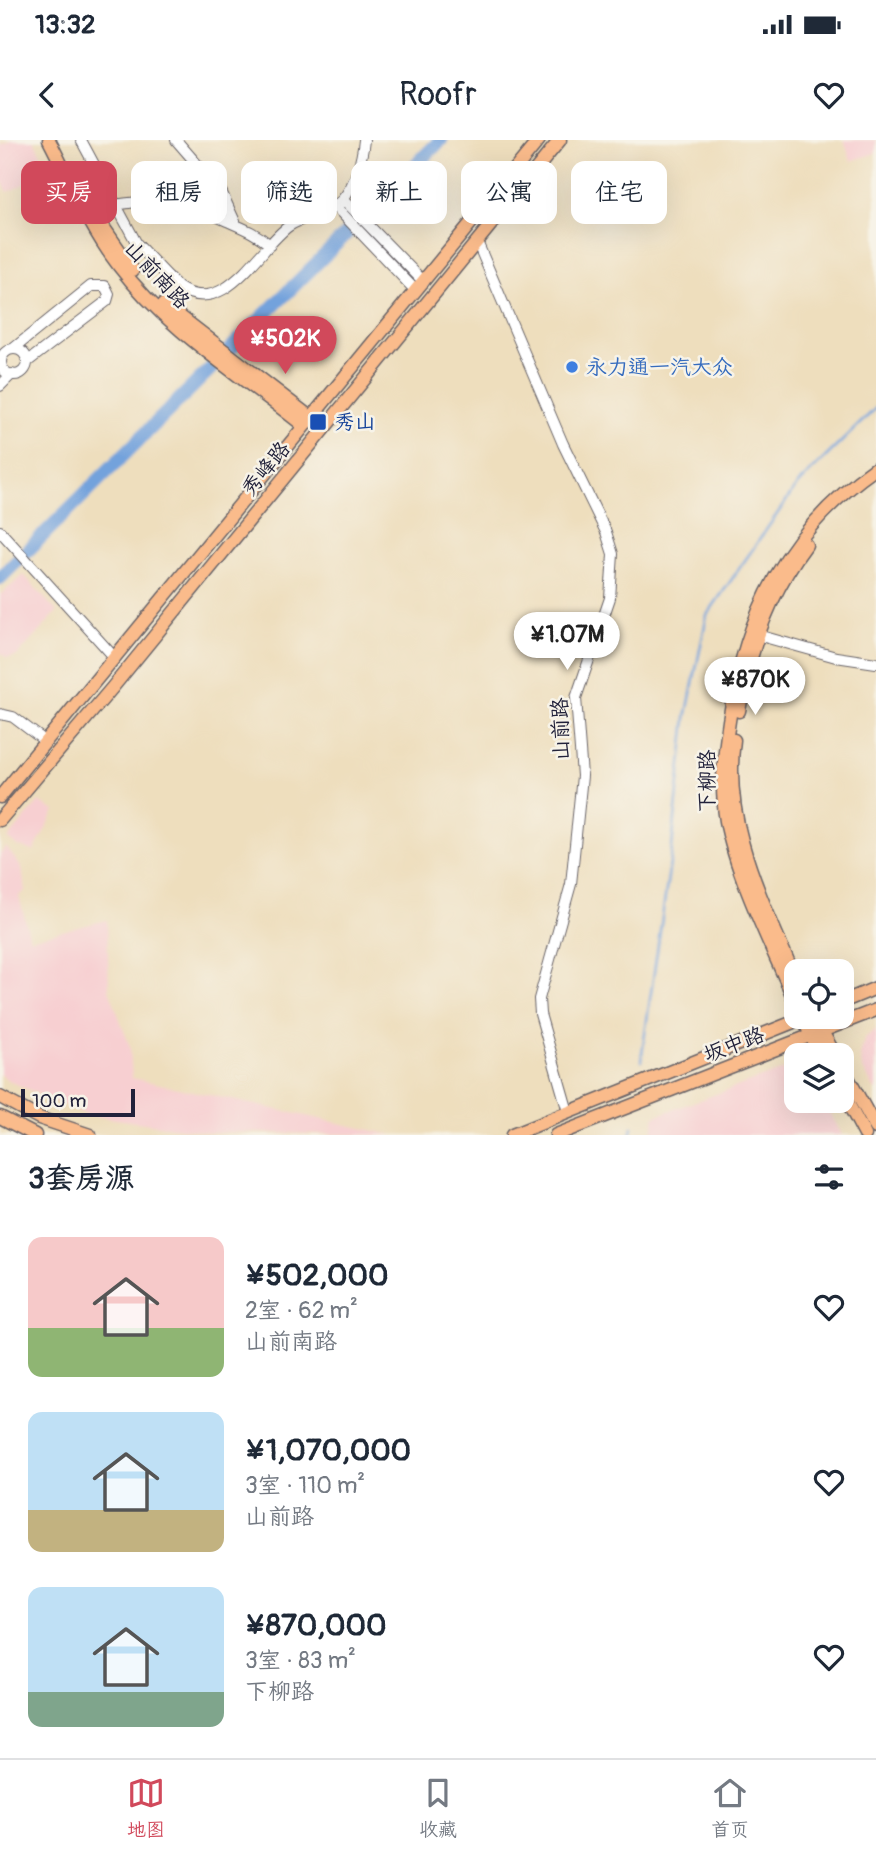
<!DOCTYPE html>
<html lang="zh">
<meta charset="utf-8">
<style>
body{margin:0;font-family:Pangolin,"LXGW WenKai TC",sans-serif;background:#f6f6f7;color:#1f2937;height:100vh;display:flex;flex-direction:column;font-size:26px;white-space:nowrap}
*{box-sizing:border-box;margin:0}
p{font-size:23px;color:#747a83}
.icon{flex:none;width:38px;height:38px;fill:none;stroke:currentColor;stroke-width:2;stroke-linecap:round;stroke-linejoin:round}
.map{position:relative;height:995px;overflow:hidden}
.details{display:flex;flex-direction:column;background:#fff;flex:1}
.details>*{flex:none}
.guide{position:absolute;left:21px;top:21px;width:835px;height:63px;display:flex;gap:14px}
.tools{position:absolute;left:784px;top:819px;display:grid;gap:14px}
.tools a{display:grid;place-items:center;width:70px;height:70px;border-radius:14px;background:#fff;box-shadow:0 7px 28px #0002;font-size:35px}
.scale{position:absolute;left:21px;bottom:18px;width:114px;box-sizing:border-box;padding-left:7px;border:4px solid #22223b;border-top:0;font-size:19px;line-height:24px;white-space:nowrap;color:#22223b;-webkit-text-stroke:5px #f7f3e8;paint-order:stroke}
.price{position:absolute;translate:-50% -60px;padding:0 16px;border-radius:24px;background:#fff;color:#222;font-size:23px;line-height:46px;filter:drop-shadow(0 2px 4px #0008)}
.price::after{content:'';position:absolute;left:50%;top:42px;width:21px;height:16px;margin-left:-10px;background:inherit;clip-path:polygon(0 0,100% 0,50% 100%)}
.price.active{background:#d1495b;color:#fff}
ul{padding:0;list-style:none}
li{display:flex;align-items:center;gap:21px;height:175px;padding:0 28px}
li span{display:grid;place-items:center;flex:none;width:196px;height:140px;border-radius:14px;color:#555}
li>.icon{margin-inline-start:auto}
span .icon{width:84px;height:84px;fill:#fffc;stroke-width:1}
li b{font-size:30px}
h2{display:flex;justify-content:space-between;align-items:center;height:84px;padding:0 28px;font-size:30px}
.tag{padding:0 24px;border-radius:14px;background:#fff;box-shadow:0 7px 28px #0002;font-size:24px;line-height:63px}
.tag.active{background:#d1495b;color:#fff}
.status{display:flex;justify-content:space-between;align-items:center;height:49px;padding:0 35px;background:#fff;direction:ltr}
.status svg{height:19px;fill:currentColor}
header{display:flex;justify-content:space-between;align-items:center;height:91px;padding:0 28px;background:#fff;font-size:32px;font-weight:600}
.menu{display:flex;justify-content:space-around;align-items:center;height:98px;border-top:2px solid #e0e1e3;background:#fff;font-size:19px;color:#747a83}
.menu a{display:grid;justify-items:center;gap:4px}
.menu .active{color:#d1495b}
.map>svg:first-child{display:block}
.built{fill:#f7cfd1}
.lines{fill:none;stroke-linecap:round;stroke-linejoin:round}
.stream{stroke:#73a2dc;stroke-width:2.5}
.river{stroke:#73a2dc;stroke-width:14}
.minor-casing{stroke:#696468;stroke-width:12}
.major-casing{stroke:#696468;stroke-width:15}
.minor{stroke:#fff;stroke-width:10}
.major{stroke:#fabb8b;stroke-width:12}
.shop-dot{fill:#3f7fe0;stroke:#f7f3e8;stroke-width:2.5}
.transit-dot{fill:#1a4fb4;stroke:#f7f3e8;stroke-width:2.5}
.labels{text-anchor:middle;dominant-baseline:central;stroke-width:5;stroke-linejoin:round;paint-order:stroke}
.street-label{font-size:21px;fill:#22223b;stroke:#f7f3e8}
.shop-label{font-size:21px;fill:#366cbe;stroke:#f7f3e8;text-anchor:start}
.transit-label{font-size:21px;fill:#164399;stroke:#f7f3e8;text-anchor:start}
</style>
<div class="status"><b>13:32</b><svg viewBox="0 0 49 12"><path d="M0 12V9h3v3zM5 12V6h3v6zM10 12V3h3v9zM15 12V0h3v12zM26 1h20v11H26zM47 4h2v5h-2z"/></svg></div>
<header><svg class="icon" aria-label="back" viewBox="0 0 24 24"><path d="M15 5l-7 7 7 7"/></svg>Roofr<svg class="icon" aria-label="heart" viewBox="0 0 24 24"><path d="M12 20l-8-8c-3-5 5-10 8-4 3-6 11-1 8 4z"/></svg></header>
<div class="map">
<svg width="876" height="995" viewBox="0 0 876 995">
<rect width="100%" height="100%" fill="#f7f3e8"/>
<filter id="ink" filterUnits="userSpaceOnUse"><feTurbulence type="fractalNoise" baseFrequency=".0143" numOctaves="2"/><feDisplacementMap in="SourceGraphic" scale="14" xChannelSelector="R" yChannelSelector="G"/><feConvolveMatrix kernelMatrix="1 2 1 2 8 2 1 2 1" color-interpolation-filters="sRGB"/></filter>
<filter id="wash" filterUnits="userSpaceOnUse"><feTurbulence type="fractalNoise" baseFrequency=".00686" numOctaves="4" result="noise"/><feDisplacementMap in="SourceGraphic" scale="28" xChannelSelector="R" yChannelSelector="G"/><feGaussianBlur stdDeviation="1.57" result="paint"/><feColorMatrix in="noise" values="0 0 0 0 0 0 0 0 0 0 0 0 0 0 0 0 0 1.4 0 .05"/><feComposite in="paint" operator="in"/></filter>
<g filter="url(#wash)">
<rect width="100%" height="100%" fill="#eedebd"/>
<path class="built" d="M12,0H34L49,31L8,52L0,38V6Z
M844,0H876V13L851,21Z
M24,435L57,472L17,516L7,518L0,512V455Z
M39,662L55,671L34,711L17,706L8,699Z
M6,707L22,728L25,751L19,756L30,799L107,780L109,849L130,907L132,938L393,995L208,992L87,975L11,942L0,934V714Z
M876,889V952L862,927L860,915L865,898Z
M786,929L796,930V961H824L842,995H652L655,976Z"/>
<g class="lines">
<path class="stream" d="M641,921L671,716L686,578L707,475L798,344L876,268
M631,995L632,987"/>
<path class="river" d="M368,72L441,0
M0,438L349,91"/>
</g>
</g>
<g filter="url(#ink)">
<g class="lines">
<defs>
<path id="minor" d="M81,0L137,104L178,147C225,180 259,107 289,86C305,75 329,74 342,60C355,45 362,20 364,0
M176,0L222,53L236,84
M343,59L424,142
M115,65C160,57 185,62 227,81C243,88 256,93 270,105
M335,66L416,151
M478,104L563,304L606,392L613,414L610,458L576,558L582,636L571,744L539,859L540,874L568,972
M13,209L91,146H105L109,154L107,161L27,222
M1 222a13 13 0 1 1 26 0a13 13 0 1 1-26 0Z
M0,246L12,234
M0,391L115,518
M754,494L836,517L876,523
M0,574L13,577L46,602"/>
<path id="major" d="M49,0C71,42 90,89 119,126C168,191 241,235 304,286
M102,85L133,130
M164,164L310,277
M739,571C749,511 769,454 806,405
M734,600C722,686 764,762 796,840
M0,657L539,0
M0,680L112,548L560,0
M842,862L876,848
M796,864C773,809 737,739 726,681C720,647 724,614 729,581C745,474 786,391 876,328
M802,877L821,915
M814,877L835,915
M842,927L876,988
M842,952L865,995
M0,957L39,978L90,995
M0,977L35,995
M512,995L806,877
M556,995L876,870"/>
</defs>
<use href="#minor" class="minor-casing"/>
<use href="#major" class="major-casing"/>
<use href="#minor" class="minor"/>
<use href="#major" class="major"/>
</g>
</g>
<circle class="shop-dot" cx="572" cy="227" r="7"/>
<rect class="transit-dot" x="309" y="273" width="18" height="18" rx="3.5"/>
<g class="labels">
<g class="street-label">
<text transform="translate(157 135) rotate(47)">山前南路</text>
<text transform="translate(266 329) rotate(-51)">秀峰路</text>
<text transform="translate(561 589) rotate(-92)">山前路</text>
<text transform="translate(707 641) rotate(-90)">下柳路</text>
<text transform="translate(734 905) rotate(-21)">坂中路</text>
</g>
<g class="shop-label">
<text x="586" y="227">永力通一汽大众</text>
</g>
<g class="transit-label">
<text x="334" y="282">秀山</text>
</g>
</g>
</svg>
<div class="tools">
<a><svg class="icon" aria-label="locate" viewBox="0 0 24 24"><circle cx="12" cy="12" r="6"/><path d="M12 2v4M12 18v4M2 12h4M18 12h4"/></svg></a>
<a><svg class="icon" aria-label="layers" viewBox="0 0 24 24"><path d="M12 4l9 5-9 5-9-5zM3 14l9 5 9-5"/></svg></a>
</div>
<div class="scale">100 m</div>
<b class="price active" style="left:285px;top:236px">¥502K</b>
<b class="price" style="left:567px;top:532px">¥1.07M</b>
<b class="price" style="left:755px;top:577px">¥870K</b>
<div class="guide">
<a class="tag active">买房</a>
<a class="tag">租房</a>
<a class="tag">筛选</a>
<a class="tag">新上</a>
<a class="tag">公寓</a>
<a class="tag">住宅</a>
</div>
</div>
<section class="details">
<h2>3套房源<svg class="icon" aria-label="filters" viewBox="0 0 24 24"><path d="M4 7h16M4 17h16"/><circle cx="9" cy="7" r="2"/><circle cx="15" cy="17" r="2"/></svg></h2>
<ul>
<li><span style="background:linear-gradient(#f6c9c9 65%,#8fb573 0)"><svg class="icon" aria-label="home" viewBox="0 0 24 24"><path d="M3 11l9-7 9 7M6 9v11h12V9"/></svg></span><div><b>¥502,000</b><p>2室 · 62 m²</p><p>山前南路</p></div><svg class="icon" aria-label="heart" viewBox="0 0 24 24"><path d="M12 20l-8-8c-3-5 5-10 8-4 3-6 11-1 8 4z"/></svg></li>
<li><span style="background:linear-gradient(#bfe0f5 70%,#c2b280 0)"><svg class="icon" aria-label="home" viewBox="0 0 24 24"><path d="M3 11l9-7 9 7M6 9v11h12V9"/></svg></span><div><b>¥1,070,000</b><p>3室 · 110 m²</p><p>山前路</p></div><svg class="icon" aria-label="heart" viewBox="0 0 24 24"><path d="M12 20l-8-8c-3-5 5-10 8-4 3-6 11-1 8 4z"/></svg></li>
<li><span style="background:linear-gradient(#bfe0f5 75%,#7fa58c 0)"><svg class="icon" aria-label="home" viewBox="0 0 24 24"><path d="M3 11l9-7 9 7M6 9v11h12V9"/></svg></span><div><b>¥870,000</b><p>3室 · 83 m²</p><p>下柳路</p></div><svg class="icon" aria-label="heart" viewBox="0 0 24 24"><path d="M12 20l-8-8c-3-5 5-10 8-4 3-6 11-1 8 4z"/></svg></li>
</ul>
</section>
<nav class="menu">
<a class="active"><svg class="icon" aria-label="map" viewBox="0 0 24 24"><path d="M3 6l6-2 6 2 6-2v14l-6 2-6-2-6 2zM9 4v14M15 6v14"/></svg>地图</a>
<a><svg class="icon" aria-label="saved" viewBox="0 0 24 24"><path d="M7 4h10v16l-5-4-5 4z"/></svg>收藏</a>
<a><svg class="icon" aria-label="home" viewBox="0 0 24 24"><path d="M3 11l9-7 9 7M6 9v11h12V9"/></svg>首页</a>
</nav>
